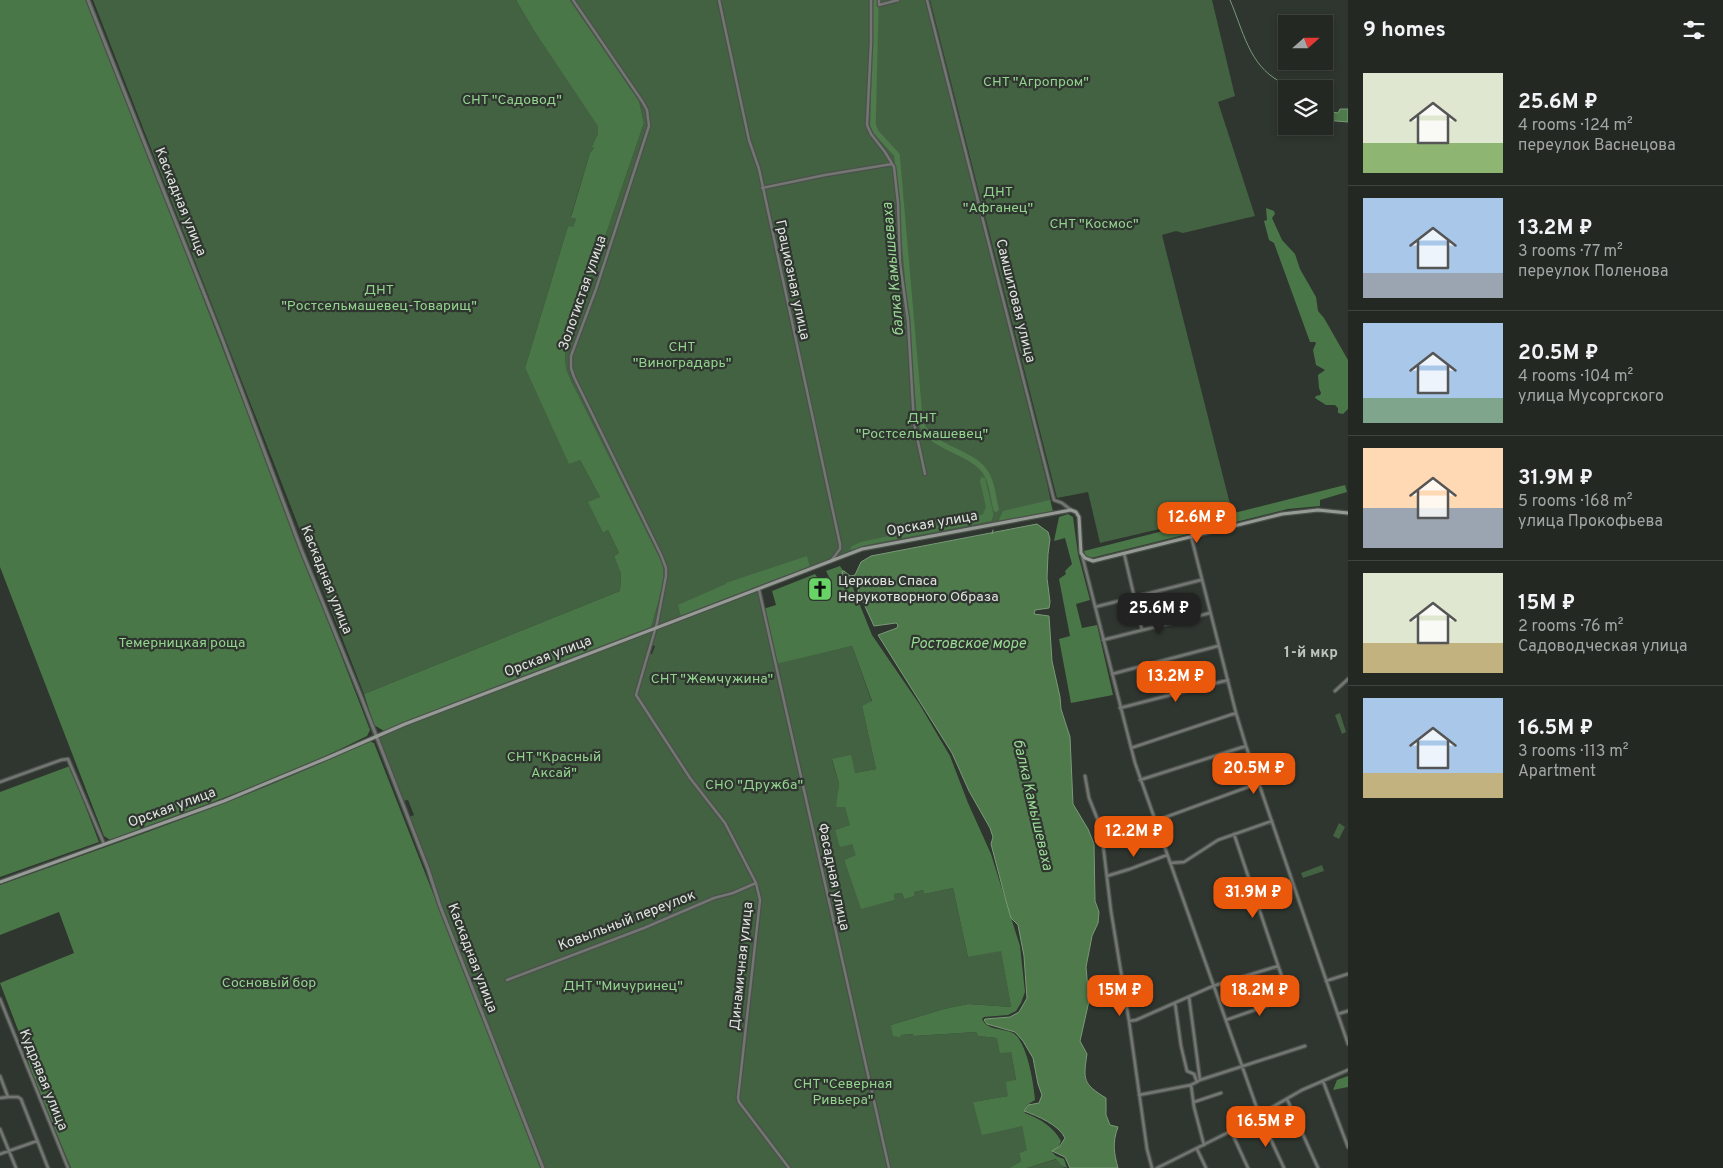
<!DOCTYPE html>
<meta charset="utf-8">
<style>
body{margin:0;font-family:Overpass,sans-serif;background:#2b302b;color:#f1f3f6;height:100vh;display:flex;flex-direction:column;font-size:19px;white-space:nowrap}
*{box-sizing:border-box;margin:0}
p{font-size:16px;color:#a3a6a6}
.icon{flex:none;width:28px;height:28px;fill:none;stroke:currentColor;stroke-width:2;stroke-linecap:round;stroke-linejoin:round}
.map{position:relative;flex:1;overflow:hidden}
.side{display:flex;flex-direction:column;background:#232823;width:375px}
.side>*{flex:none}
.needle{width:32px;rotate:69deg}
.buttons{position:absolute;left:1278px;top:15px;display:grid;gap:10px}
.buttons a{display:grid;place-items:center;width:55px;height:55px;border-radius:0px;background:#232823;box-shadow:0 2px 8px #0003,0 0 0 1px #404441;font-size:25px}
.price{position:absolute;translate:-50% -42px;padding:0 11px;border-radius:10px;background:#ea580c;color:#fff;font-size:16px;line-height:32px;filter:drop-shadow(0 1px 2px #0008)}
.price::after{content:'';position:absolute;left:50%;top:30px;width:15px;height:11px;margin-left:-8px;background:inherit;clip-path:polygon(0 0,100% 0,50% 100%)}
.price.selected{background:#222;color:#fff}
ul{padding:0;list-style:none}
li{display:flex;align-items:center;gap:15px;height:125px;padding:0 15px}
li+li{border-top:1px solid #404441}
li span{display:grid;place-items:center;flex:none;width:140px;height:100px;border-radius:0px;color:#555}
li>.icon{margin-inline-start:auto}
span .icon{width:60px;height:60px;fill:#fffc;stroke-width:1}
li b{font-size:21px}
h2{display:flex;justify-content:space-between;align-items:center;height:60px;padding:0 15px;font-size:21px}
main{display:flex;flex:1;min-height:0}
.map>svg:first-child{display:block}
.green{fill:#436242}
.forest{fill:#4a7748}
.water{fill:#4e7a4c;stroke:#7a9a78}
.lines{fill:none;stroke-linecap:round;stroke-linejoin:round}
.stream{stroke:#7a9a78;stroke-width:1}
.river{stroke:#4e7a4c;stroke-width:5.5}
.minor-casing{stroke:#4b514b;stroke-width:5}
.tertiary-casing{stroke:#4b514b;stroke-width:5.5}
.secondary-casing{stroke:#4b514b;stroke-width:5.5}
.minor{stroke:#737672;stroke-width:2.5}
.tertiary{stroke:#737672;stroke-width:3}
.secondary{stroke:#969b96;stroke-width:3}
.labels{text-anchor:middle;dominant-baseline:central;stroke-width:4.5;stroke-linejoin:round;paint-order:stroke}
.park-label{font-size:14px;fill:#92d38e;stroke:#2f352f}
.street-label{font-size:14px;fill:#e0e4e0;stroke:#2f352f}
.poi-label{font-size:14px;fill:#e0e4e0;stroke:#2f352f;text-anchor:start}
.water-label{font-size:15px;font-style:italic;fill:#98d994;stroke:#2f352f}
.neighbourhood-label{font-size:15px;font-weight:bold;fill:#bcc4bc;stroke:#2f352f}
</style>
<main>
<div class="map">
<svg width="1348" height="1168" viewBox="0 0 1348 1168">
<rect width="100%" height="100%" fill="#2f352f"/>
<path class="green" d="M93,0H516L534,31L598,125V134L593,147L594,148L590,153L571,216L576,219L573,228L568,226L525,368L569,463L580,460L600,497L589,503L603,533L608,530L619,553L614,556L621,574L620,591L364,694Z
M570,0H926L1047,483L1053,512L866,546L651,628L664,582L572,383L566,368L565,354L644,123L639,101Z
M930,0H1212L1235,96L1218,102L1255,216L1183,233L1176,231L1162,235L1232,512L1100,543L1088,492L1057,498Z
M759,591L775,663L852,646L872,702L862,706L876,769L855,773L832,760L839,784L837,807L845,806L851,825L835,830L852,844L857,855L844,860L861,908L895,900L894,894L902,893L904,899L914,892L923,890L924,894L953,888L968,957L1001,950L1011,1007L968,1004L944,1009L891,1025L901,1035L914,1034V1036L976,1032L978,1036L997,1038L1011,1052L1016,1080L1008,1096L973,1102L1022,1126L1028,1150L1019,1153L1021,1161L1009,1168H543L407,818L414,815L408,800L402,801L378,740L382,735L653,629L647,653L652,654L655,646L652,645L654,634L657,633L656,630Z
M1340,713L1346,732L1342,734L1335,715Z
M1339,823L1345,827L1339,839L1333,836Z
M1322,865L1324,871L1303,878L1301,873Z
M1057,1159L1062,1166L1065,1168H1027Z"/>
<path class="forest" d="M0,0H87L156,176L370,730L367,736C284,778 196,808 110,840L104,836L0,567Z
M516,0H570L639,101L644,123L565,354L566,368L572,383L663,565L664,582L651,628L632,637L384,731L374,725L364,694L620,591L621,574L614,556L619,553L608,530L603,533L588,502L600,497L580,460L569,464L525,368L568,226L573,227L576,219L571,217L590,153L594,148L592,147L598,134V126L534,31Z
M1266,208L1274,211L1275,214L1272,218L1282,240L1295,254L1300,269L1316,297L1318,311L1324,318L1348,360V409L1343,414L1338,413V408L1335,405H1326L1315,398L1316,396L1320,395L1321,393L1319,388L1318,375L1325,370L1316,365L1313,350L1316,343L1315,342H1310L1274,243L1269,240L1264,221L1267,220Z
M981,477L985,478L993,512V516L991,521L866,545L852,550L850,549L852,546L861,542L973,518L983,514L986,507L980,481Z
M1345,485L1347,492L1320,500V506L1288,509L1091,558L1085,555L1084,551Z
M1050,500L1053,512L998,522L1003,511Z
M1068,514L1073,517L1078,554L1090,600L1076,604L1082,628L1097,625L1113,695L1071,703L1059,639L1070,636L1059,579L1066,574L1065,571L1072,564L1065,538L1054,541L1059,517Z
M807,556L810,568L681,616L678,605L726,584V583Z
M840,566L851,583L872,635L920,705L950,756L968,803L991,854L1020,946L1025,992L1021,1003L1016,1011L1008,1015L984,1017L982,1019C987,1031 1004,1028 1013,1033C1027,1041 1034,1085 1035,1100L1027,1105L1024,1111L1025,1113C1040,1119 1053,1126 1061,1141L1059,1146L1052,1152L1056,1156L1064,1159L1067,1168L1062,1166L1056,1159L1027,1168H1009L1021,1161L1019,1153L1027,1150L1022,1126L982,1135L973,1102L1008,1096L1006,1082L1016,1080L1011,1052L1000,1053L997,1038L978,1036L976,1032L914,1036L913,1034L901,1035L900,1037L893,1036L891,1025L944,1009L968,1004L1011,1007L1001,951L968,957L953,888L924,894L923,890L914,892V896L904,899L902,893L894,894L895,900L861,909L844,860L856,855L852,844L840,847L835,830L850,825L845,807H836L839,784L832,759L851,755L855,773L876,769L862,706L872,701L852,646L775,664L763,609L776,605L772,591L815,574L820,582L830,579L826,571Z
M369,741L374,743L541,1168H71L31,1072L25,1048L0,983L74,953L59,912L0,935V885C124,840 250,798 369,741Z
M70,766L99,842L0,877V792Z
M1348,1076V1087L1333,1090L1337,1080Z"/>
<path class="water" d="M1282,80L1284,81L1285,86L1294,89H1286V101C1281,95 1278,88 1278,81Z
M1324,107L1332,112L1338,113L1340,109H1348V122L1324,120Z
M1037,524L1048,532L1050,539L1048,554L1047,578L1050,602L1049,608L1035,610L1034,614L1049,616L1052,661L1060,697L1061,709L1070,737L1073,804L1088,829L1094,844L1095,901L1099,912L1098,923L1092,936L1086,967L1089,1001L1080,1041L1087,1054C1083,1080 1083,1084 1106,1098V1115L1110,1125L1118,1127C1112,1143 1114,1153 1118,1168H1070L1065,1157L1052,1151L1060,1146L1065,1138C1059,1125 1038,1116 1024,1111L1028,1105L1039,1103L1042,1095L1038,1084L1033,1058L1023,1041L1015,1032L987,1024L984,1020L985,1019L1010,1017L1019,1012L1027,998L1024,956L1018,925L1011,918L1006,901L991,844L993,837L990,828L969,791L952,753L878,635L897,628L898,625L896,623L874,626L858,591L859,583L857,582H851L849,584L844,579L842,571H844L850,576L855,575L861,562L871,556Z"/>
<g class="lines">
<path class="stream" d="M1230,0C1243,30 1249,65 1279,81
M992,534L993,530"/>
<path class="river" d="M876,0L873,125L876,132L897,155L920,420C928,448 966,449 983,469C992,479 993,497 996,509"/>
<defs>
<path id="minor" d="M573,0L642,101L647,110L649,126L596,289L571,356V368L574,377L661,555L666,568V576L657,623L636,695L690,778L725,823L756,883L760,900L738,1098L739,1102L789,1168
M719,0L749,140L759,169L840,544V549L831,561
M871,0V42L867,125L871,134L885,152L894,167L898,203L900,263L908,321L914,423L925,474
M879,0V5L898,0
M927,0L1054,500L1062,503L1071,510
M762,188L825,175L892,164
M1191,536L1236,713L1246,746L1348,1044
M1124,553L1142,630
M1082,555L1135,763L1259,1114L1284,1168
M759,590L889,1168
M1095,607L1201,580
M1103,640L1210,613
M1112,674L1218,646
M1335,691L1348,679
M1120,708L1228,680
M1131,748L1236,713
M1085,776L1089,798L1101,828L1111,911L1129,1021L1147,1149L1152,1168
M1140,780L1246,746
M0,782L61,760L68,759L104,844
M1155,821L1259,783
M1170,863L1184,862L1218,840L1272,821
M1107,876L1130,869L1167,855
M507,980L644,928L714,898L733,893L756,883
M1326,981L1348,974
M1189,997L1200,1080
M0,999L68,1168
M1175,1003L1181,1046L1187,1071L1194,1074L1197,1082
M1338,1014L1348,1011
M1226,1020L1289,998L1234,834
M1129,1021L1136,1020L1213,986L1278,966
M0,1076L8,1097H18L21,1099L48,1168
M1323,1081L1348,1147
M1191,1085L1194,1107L1204,1145
M1139,1095L1191,1085L1200,1080L1305,1046
M0,1098L8,1097
M1287,1099L1318,1168
M1194,1102L1221,1093
M0,1129L16,1168
M1231,1131L1248,1168
M1197,1149L1206,1168
M0,1154L37,1141
M1157,1168L1231,1131L1302,1090L1348,1070"/>
<path id="tertiary" d="M88,0L221,336L301,549L360,694L428,869L440,906L543,1168"/>
<path id="secondary" d="M0,882L224,801L327,758L405,724L862,549L1071,510L1076,512L1079,517L1081,553L1085,558L1093,561L1282,514L1318,510L1348,513"/>
</defs>
<use href="#minor" class="minor-casing"/>
<use href="#tertiary" class="tertiary-casing"/>
<use href="#secondary" class="secondary-casing"/>
<use href="#minor" class="minor"/>
<use href="#tertiary" class="tertiary"/>
<use href="#secondary" class="secondary"/>
</g>
<defs>
<symbol id="church-square" viewBox="-11 -11 22 22"><rect x="-9" y="-9" width="18" height="18" rx="4" fill="#68d465" stroke="#2f352f"/><path d="M-1.2-6h2.4v3.5h3.3v2.4h-3.3V6h-2.4V-.1h-3.3v-2.4h3.3Z" fill="#111"/></symbol>
</defs>
<g fill-rule="evenodd">
<use href="#church-square" x="806" y="575" width="28" height="28"/>
</g>
<g class="labels">
<g class="park-label">
<text x="1036" y="82">СНТ "Агропром"</text>
<text x="512" y="100">СНТ "Садовод"</text>
<text x="998" y="192">ДНТ<tspan x="998" dy="16">"Афганец"</tspan></text>
<text x="1094" y="224">СНТ "Космос"</text>
<text x="379" y="290">ДНТ<tspan x="379" dy="16">"Ростсельмашевец-Товарищ"</tspan></text>
<text x="682" y="347">СНТ<tspan x="682" dy="16">"Виноградарь"</tspan></text>
<text x="922" y="418">ДНТ<tspan x="922" dy="16">"Ростсельмашевец"</tspan></text>
<text x="182" y="643">Темерницкая роща</text>
<text x="712" y="679">СНТ "Жемчужина"</text>
<text x="554" y="757">СНТ "Красный<tspan x="554" dy="16">Аксай"</tspan></text>
<text x="754" y="785">СНО "Дружба"</text>
<text x="269" y="983">Сосновый бор</text>
<text x="623" y="986">ДНТ "Мичуринец"</text>
<text x="843" y="1084">СНТ "Северная<tspan x="843" dy="16">Ривьера"</tspan></text>
</g>
<g class="street-label">
<text transform="translate(180 202) rotate(68)">Каскадная улица</text>
<text transform="translate(792 280) rotate(78)">Грациозная улица</text>
<text transform="translate(583 293) rotate(-71)">Золотистая улица</text>
<text transform="translate(1015 301) rotate(76)">Самшитовая улица</text>
<text transform="translate(932 524) rotate(-10)">Орская улица</text>
<text transform="translate(326 580) rotate(68)">Каскадная улица</text>
<text transform="translate(548 657) rotate(-21)">Орская улица</text>
<text transform="translate(172 808) rotate(-20)">Орская улица</text>
<text transform="translate(833 877) rotate(78)">Фасадная улица</text>
<text transform="translate(627 921) rotate(-21)">Ковыльный переулок</text>
<text transform="translate(472 958) rotate(69)">Каскадная улица</text>
<text transform="translate(742 966) rotate(-84)">Динамичная улица</text>
<text transform="translate(43 1080) rotate(68)">Кудрявая улица</text>
</g>
<g class="poi-label">
<text x="838" y="581">Церковь Спаса<tspan x="838" dy="16">Нерукотворного Образа</tspan></text>
</g>
<g class="water-label">
<text transform="translate(894 269) rotate(-95)">балка Камышеваха</text>
<text x="968" y="644">Ростовское море</text>
<text transform="translate(1032 805) rotate(77)">балка Камышеваха</text>
</g>
<g class="neighbourhood-label">
<text x="1311" y="653">1-й мкр</text>
</g>
</g>
</svg>
<div class="buttons">
<a><svg class="needle" viewBox="-14 -14 28 28"><path d="M0-13l5 13h-10z" fill="#e53935"/><path d="M0 13l5-13h-10z" fill="#a3a6a6"/></svg></a>
<a><svg class="icon" aria-label="layers" viewBox="0 0 24 24"><path d="M12 4l9 5-9 5-9-5zM3 14l9 5 9-5"/></svg></a>
</div>
<b class="price" style="left:1197px;top:544px">12.6M ₽</b>
<b class="price selected" style="left:1159px;top:635px">25.6M ₽</b>
<b class="price" style="left:1176px;top:703px">13.2M ₽</b>
<b class="price" style="left:1254px;top:795px">20.5M ₽</b>
<b class="price" style="left:1134px;top:858px">12.2M ₽</b>
<b class="price" style="left:1253px;top:919px">31.9M ₽</b>
<b class="price" style="left:1120px;top:1017px">15M ₽</b>
<b class="price" style="left:1260px;top:1017px">18.2M ₽</b>
<b class="price" style="left:1266px;top:1148px">16.5M ₽</b>
</div>
<section class="side">
<h2>9 homes<svg class="icon" aria-label="filters" viewBox="0 0 24 24"><path d="M4 7h16M4 17h16"/><circle cx="9" cy="7" r="2"/><circle cx="15" cy="17" r="2"/></svg></h2>
<ul>
<li><span style="background:linear-gradient(#dfe7d0 70%,#8fb573 0)"><svg class="icon" aria-label="home" viewBox="0 0 24 24"><path d="M3 11l9-7 9 7M6 9v11h12V9"/></svg></span><div><b>25.6M ₽</b><p>4 rooms · 124 m²</p><p>переулок Васнецова</p></div></li>
<li><span style="background:linear-gradient(#a9c7e8 75%,#9aa5b1 0)"><svg class="icon" aria-label="home" viewBox="0 0 24 24"><path d="M3 11l9-7 9 7M6 9v11h12V9"/></svg></span><div><b>13.2M ₽</b><p>3 rooms · 77 m²</p><p>переулок Поленова</p></div></li>
<li><span style="background:linear-gradient(#a9c7e8 75%,#7fa58c 0)"><svg class="icon" aria-label="home" viewBox="0 0 24 24"><path d="M3 11l9-7 9 7M6 9v11h12V9"/></svg></span><div><b>20.5M ₽</b><p>4 rooms · 104 m²</p><p>улица Мусоргского</p></div></li>
<li><span style="background:linear-gradient(#ffd9b3 60%,#9aa5b1 0)"><svg class="icon" aria-label="home" viewBox="0 0 24 24"><path d="M3 11l9-7 9 7M6 9v11h12V9"/></svg></span><div><b>31.9M ₽</b><p>5 rooms · 168 m²</p><p>улица Прокофьева</p></div></li>
<li><span style="background:linear-gradient(#dfe7d0 70%,#c2b280 0)"><svg class="icon" aria-label="home" viewBox="0 0 24 24"><path d="M3 11l9-7 9 7M6 9v11h12V9"/></svg></span><div><b>15M ₽</b><p>2 rooms · 76 m²</p><p>Садоводческая улица</p></div></li>
<li><span style="background:linear-gradient(#a9c7e8 75%,#c2b280 0)"><svg class="icon" aria-label="home" viewBox="0 0 24 24"><path d="M3 11l9-7 9 7M6 9v11h12V9"/></svg></span><div><b>16.5M ₽</b><p>3 rooms · 113 m²</p><p>Apartment</p></div></li>
</ul>
</section>
</main>
